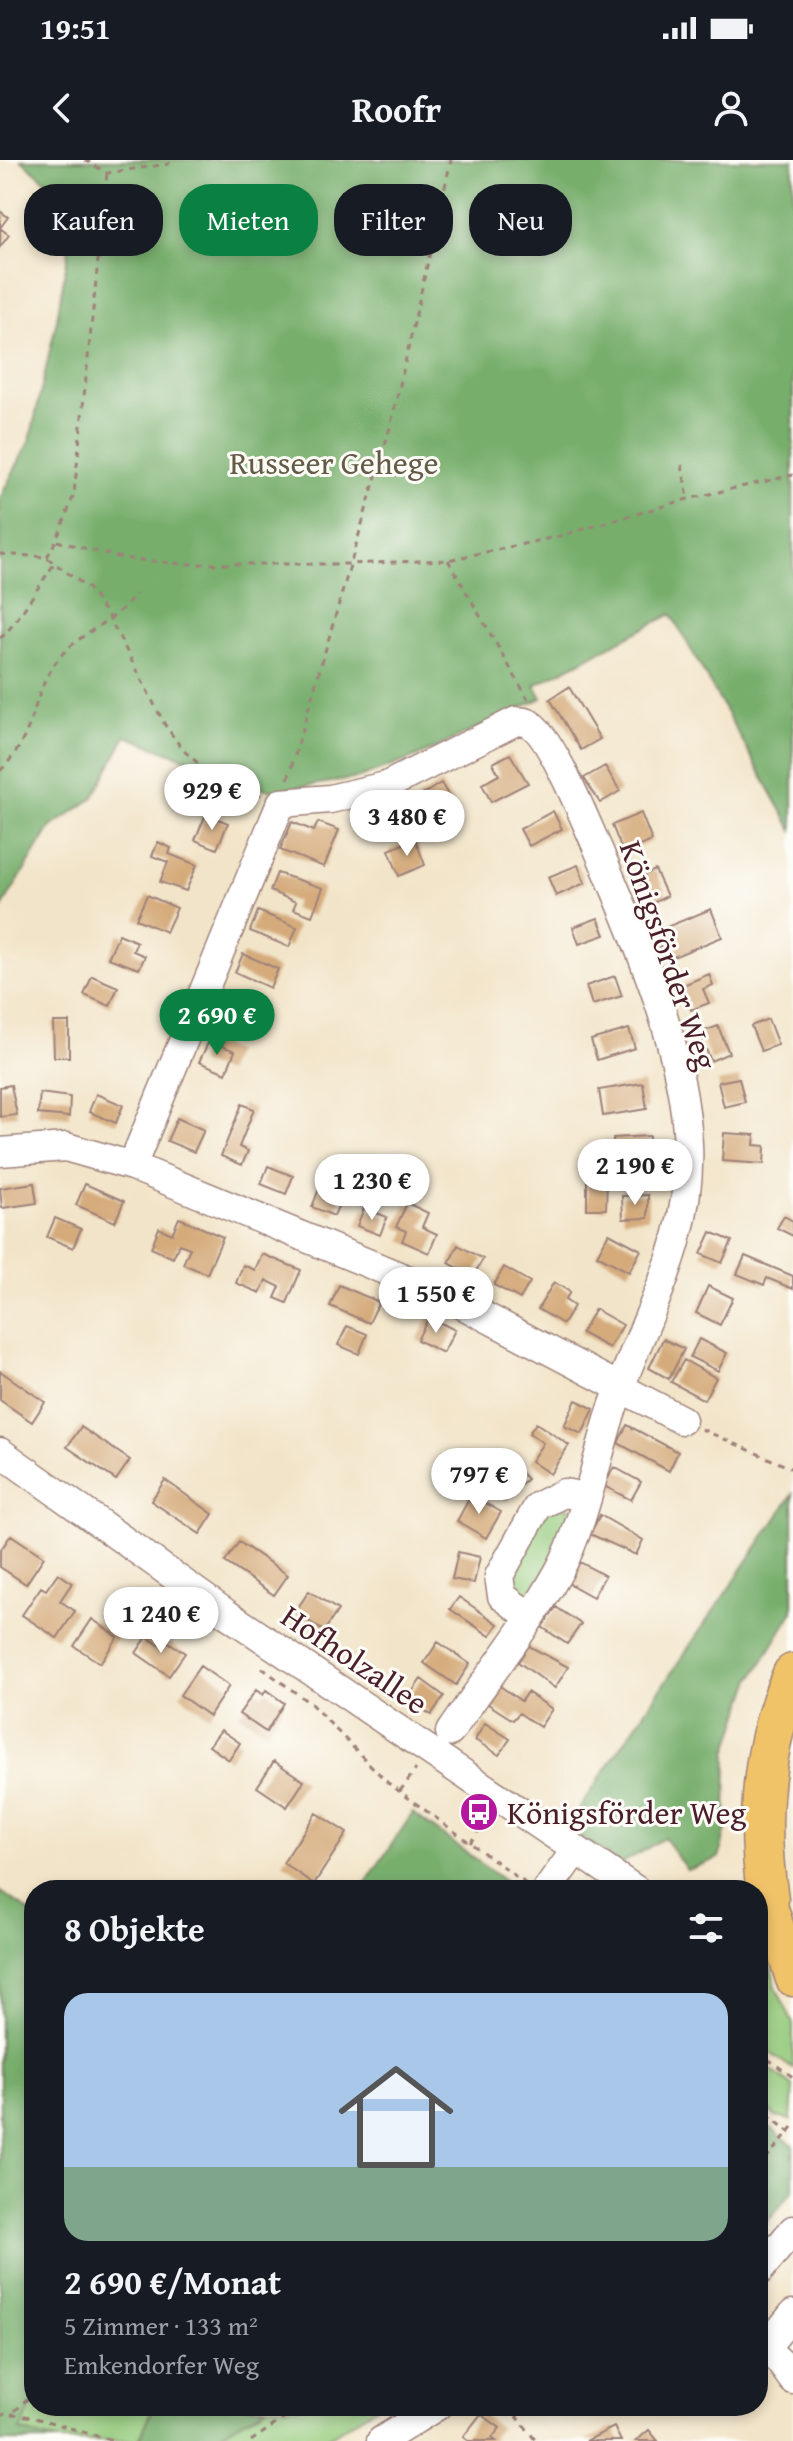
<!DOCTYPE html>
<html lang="de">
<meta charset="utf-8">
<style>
body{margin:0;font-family:"Gentium Book Plus",serif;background:#20242c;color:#f1f3f6;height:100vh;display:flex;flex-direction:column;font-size:30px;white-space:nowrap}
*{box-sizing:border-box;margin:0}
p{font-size:26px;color:#9ea1a6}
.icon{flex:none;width:44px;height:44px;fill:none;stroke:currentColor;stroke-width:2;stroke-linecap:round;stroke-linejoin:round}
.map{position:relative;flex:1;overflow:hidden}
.sheet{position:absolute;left:24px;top:1720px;width:744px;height:536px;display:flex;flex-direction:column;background:#171b24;border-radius:32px;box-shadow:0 4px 12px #0003}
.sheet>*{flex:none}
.guide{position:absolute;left:24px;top:24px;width:746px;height:72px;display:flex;gap:16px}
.price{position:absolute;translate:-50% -68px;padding:0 18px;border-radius:28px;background:#fff;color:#222;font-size:26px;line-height:52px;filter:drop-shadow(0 2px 4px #0008)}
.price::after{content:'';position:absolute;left:50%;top:48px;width:24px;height:18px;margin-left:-12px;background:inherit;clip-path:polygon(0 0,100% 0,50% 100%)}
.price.current{background:#0b8043;color:#fff}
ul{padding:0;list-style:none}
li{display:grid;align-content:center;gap:16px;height:424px;padding:0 40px}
li span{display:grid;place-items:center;height:248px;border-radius:24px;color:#555}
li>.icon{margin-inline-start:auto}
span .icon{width:144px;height:144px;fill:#fffc;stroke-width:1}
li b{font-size:34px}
h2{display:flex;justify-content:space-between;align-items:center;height:96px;padding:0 40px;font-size:34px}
.tag{padding:0 28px;border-radius:32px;background:#171b24;box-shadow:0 4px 12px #0003;font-size:28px;line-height:72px}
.tag.current{background:#0b8043;color:#fff}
.status{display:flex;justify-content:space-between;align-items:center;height:56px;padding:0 40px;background:#171b24;direction:ltr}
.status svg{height:22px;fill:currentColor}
header{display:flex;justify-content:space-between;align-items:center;height:104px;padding:0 40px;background:#171b24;font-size:36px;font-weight:800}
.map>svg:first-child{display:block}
.green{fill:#94ca7c;stroke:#6f7454;stroke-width:2}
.forest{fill:#77ae6c;stroke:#60664c;stroke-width:2}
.building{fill:#d5ab7c}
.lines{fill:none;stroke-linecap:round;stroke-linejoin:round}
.minor-casing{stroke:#9e827a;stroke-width:31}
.major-casing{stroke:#9e827a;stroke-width:37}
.highway-casing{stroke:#9e827a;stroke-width:43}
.path{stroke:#9e827a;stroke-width:3;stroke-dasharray:6 6;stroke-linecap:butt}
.minor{stroke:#fff;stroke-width:28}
.major{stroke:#f1c369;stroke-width:34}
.highway{stroke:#f1c369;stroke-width:40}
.labels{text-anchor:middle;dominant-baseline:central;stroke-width:6;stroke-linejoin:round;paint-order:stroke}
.park-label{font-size:32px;fill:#645b47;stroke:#fdfcf7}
.street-label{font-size:32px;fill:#4a1f2b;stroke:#fdfcf7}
.poi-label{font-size:32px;fill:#4a1f2b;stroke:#fdfcf7;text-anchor:start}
</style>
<div class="status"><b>19:51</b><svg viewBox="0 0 49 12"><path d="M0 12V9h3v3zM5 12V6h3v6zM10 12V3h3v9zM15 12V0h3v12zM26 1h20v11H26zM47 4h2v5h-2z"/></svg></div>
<header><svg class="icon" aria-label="back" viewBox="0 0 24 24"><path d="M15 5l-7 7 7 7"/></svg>Roofr<svg class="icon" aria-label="person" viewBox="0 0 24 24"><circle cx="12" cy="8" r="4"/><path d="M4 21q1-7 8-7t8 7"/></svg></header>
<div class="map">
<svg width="793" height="2281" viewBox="0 0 793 2281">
<rect width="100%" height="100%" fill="#fdfcf7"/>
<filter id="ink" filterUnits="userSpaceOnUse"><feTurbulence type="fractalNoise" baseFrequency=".0125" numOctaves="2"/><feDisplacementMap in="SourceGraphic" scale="16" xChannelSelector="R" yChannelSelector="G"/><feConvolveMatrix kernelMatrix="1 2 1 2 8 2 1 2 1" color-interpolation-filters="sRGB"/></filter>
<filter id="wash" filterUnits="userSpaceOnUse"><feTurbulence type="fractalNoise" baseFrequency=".006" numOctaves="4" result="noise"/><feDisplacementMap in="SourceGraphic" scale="32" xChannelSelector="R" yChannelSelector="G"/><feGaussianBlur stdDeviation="1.8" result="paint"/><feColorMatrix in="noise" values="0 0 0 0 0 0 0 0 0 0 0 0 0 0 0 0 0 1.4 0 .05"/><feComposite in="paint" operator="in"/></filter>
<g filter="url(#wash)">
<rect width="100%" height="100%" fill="#f2e4c8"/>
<path class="green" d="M571,1347L560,1387L526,1443L507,1418L545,1349Z
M758,1773L764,1781L776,1828L793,1863V1909L758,1884Z
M758,1901L793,1926L791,1960L776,1957L758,1940Z
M34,2241V2246H154L139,2281H57L19,2271Z
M268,2246H377L323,2281H213L228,2268Z"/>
<path class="forest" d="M21,0H793V671L671,454L535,525L542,538L416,597L359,618L271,631L126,576L93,638L50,668L0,751V338L30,280L57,159L76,46Z
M793,1334V1451L751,1521L727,1593L726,1669L719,1698L687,1710L664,1678L621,1704L566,1668Z
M413,1653L516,1730H361Z
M0,1731L34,1755V2241L20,2271L56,2281H0Z
M758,1958L793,1985V2031L758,2073Z
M154,2246H268L228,2268L213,2281H139Z"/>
<g id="blocks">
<path class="building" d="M0,51L8,57L0,68Z
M0,68L9,75L0,87Z
M569,527L600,579L581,590L550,539Z
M510,594L528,623L491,642L482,624L499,615L493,603Z
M605,606L620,631L600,643L584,618Z
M441,623L454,645L430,659L417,638Z
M553,651L562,669L529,686L520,669Z
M641,653L652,681L623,693L612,665Z
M206,654L228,663L217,689L195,680Z
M292,662L314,671L318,662L339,670L324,707L280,690Z
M415,679L425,705L399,716L389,690Z
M158,682L171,688L169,694L197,705L186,731L160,722L168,702L152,696Z
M578,705L585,723L556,736L548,717Z
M655,710L667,736L651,744L638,718Z
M277,713L323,728L312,756L293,749L296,742L270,731Z
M147,735L177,748L166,772L136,759Z
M711,749L722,777L666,800L654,772Z
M258,751L297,767L289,787L250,771Z
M598,758L605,775L579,784L573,767Z
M119,774L137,782L133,791L145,796L139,809L108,798Z
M243,794L278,809L270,828L235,812Z
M709,814L713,825L703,829L709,843L691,850L681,826Z
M92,816L118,827L110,846L84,835Z
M615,816L622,836L592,845L586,826Z
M225,836L261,852L251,876L215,860Z
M768,859L778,885L761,891L751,866Z
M53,862H69V897H54Z
M718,866L729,893L711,901L699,873Z
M629,869L635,888L597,900L591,880Z
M209,881L235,891L226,913L199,902Z
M739,918L745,942L724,947L718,922Z
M643,923L647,949L603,956L599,930Z
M11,925L17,955L0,957V927Z
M40,933L70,937L69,957L38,954Z
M96,934L123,945L116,963L89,952Z
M242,944L254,949L239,987L248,991L242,1005L221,996Z
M177,958L204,970L194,992L167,981Z
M724,973L755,975L754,985L765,986L764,1004L722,1001Z
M649,976L650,1004L614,1006L613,978Z
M268,1006L293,1016L286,1034L261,1024Z
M587,1017L607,1018L606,1049H587Z
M34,1023L37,1043L2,1048L0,1028Z
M85,1024L124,1041L115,1062L76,1045Z
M319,1029L342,1037L334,1056L312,1047Z
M648,1035V1058L623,1059L622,1036Z
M407,1043L428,1053L422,1067L437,1074L429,1093L402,1081L406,1071L396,1067Z
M364,1048L387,1057L380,1075L357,1066Z
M784,1056L793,1061V1076L777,1068Z
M55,1058L81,1069L73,1088L47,1077Z
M179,1058L223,1077L207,1114L183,1104L190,1088L179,1084L173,1098L151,1088L159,1068L172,1074Z
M711,1072L732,1081L722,1103L701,1094Z
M609,1073L641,1090L629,1112L597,1095Z
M458,1085L483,1099L473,1116L449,1103Z
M262,1094L301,1110L287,1143L275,1138L280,1127L266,1120L260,1133L236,1123L243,1105L255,1110Z
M745,1096L793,1116V1129L767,1118L764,1125L737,1114Z
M504,1107L530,1122L520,1139L494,1125Z
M554,1122L570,1132L565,1140L574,1146L563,1164L538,1149Z
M339,1125L379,1142L369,1163L330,1146Z
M708,1126L733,1138L720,1165L696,1153Z
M595,1149L623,1165L609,1188L581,1173Z
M429,1157L455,1170L443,1193L417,1180Z
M347,1166L367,1174L359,1194L338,1185Z
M663,1179L684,1189L669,1219L649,1208Z
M699,1179L727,1193L718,1211L690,1197Z
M684,1200L716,1218L704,1240L671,1222Z
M0,1211L45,1242L32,1262L0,1240Z
M576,1240L594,1249L582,1274L564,1266Z
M536,1263L569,1285L550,1314L531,1301L543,1283L529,1273Z
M627,1265L678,1292L669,1311L618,1283Z
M81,1267L130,1300L116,1320L67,1287Z
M510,1301L527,1319L505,1341L487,1323Z
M614,1307L641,1322L631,1340L604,1326Z
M165,1320L213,1354L200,1374L151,1341Z
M471,1335L501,1352L486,1378L457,1361Z
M600,1355L643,1380L636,1395L590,1374Z
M11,1375L44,1397L26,1424L0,1407V1391Z
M239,1382L288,1415L274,1435L225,1402Z
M458,1392L480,1397L474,1423L452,1419Z
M580,1402L605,1416L593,1437L568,1423Z
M58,1413L72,1423L60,1441L75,1451L57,1478L22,1455L41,1427L46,1430Z
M309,1431L338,1450L324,1471L295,1452Z
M459,1437L498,1464L490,1476L450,1449Z
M556,1447L581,1464L567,1484L542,1467Z
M92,1459L118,1477L100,1503L74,1486Z
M147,1477L159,1485L164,1479L185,1493L169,1516L136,1493Z
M438,1482L470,1504L456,1525L424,1503Z
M529,1486L568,1507L555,1528L518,1502Z
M200,1506L229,1526L209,1556L180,1535Z
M421,1519L444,1536L431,1555L408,1538Z
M500,1526L521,1541L527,1532L552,1549L540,1567L519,1553L513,1560L488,1544Z
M256,1530L263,1535L266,1530L284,1543L266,1572L239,1554Z
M485,1563L510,1579L499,1595L475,1580Z
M221,1570L240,1583L229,1600L209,1586Z
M274,1601L304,1621L287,1647L257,1627Z
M316,1653L347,1673L314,1724L283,1703Z
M481,2254L500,2268L492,2278L496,2281H468L463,2277Z
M614,2267L621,2281H586Z
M649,2270L658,2281H636Z"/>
</g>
</g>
<g filter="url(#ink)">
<use href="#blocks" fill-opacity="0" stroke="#9e827a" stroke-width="2"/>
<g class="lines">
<defs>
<path id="minor" d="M0,992L66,987L132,1006L440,1133L682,1260
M132,1006L281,643L330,639L386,626L516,561C520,562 525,561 528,563C550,572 587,665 598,689C637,781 683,883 688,984C693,1083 642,1161 612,1250C595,1302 585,1363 559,1411C528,1467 486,1519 450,1572
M0,1292L227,1454L636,1730
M529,1456L502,1436L499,1416L538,1346L564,1333L585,1337
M547,1730L575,1691
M758,2112L793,2070
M758,2182L780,2202L793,2220
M766,2187L793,2154
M381,2281L437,2246"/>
<path id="major" d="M768,1739L793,1819"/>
<path id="highway" d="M768,1739C756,1662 761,1586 793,1514"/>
</defs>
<use href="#minor" class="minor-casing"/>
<use href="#major" class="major-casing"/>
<use href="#highway" class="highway-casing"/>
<path class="path" d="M85,0L107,13L168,4L172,0
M682,305L688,339
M57,381L122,398L181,404H349L448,400L556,377L688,339L793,315
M0,394L46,397L88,428L110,459L165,565L183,590L206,610L261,635
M47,397C57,381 67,354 74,334L107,13
M448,400L528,539
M0,478C13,470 42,420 55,403
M0,611C38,573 29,540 56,502C76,473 115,463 136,434
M288,619L391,264L451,0
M701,1269L793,1309
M262,1508L311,1544L388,1623L525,1723
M400,1631L416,1609
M470,1683L488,1657
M758,1892L793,1917
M758,1947L793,1975
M758,2008L793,1967
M509,2246L536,2281
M15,2251L34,2232
M0,2254C23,2250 87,2275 116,2281
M251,2281L302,2246"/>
<use href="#minor" class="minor"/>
<use href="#major" class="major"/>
<use href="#highway" class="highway"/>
</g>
</g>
<defs>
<symbol id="bus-disc" viewBox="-11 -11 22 22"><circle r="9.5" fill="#b5179e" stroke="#fdfcf7"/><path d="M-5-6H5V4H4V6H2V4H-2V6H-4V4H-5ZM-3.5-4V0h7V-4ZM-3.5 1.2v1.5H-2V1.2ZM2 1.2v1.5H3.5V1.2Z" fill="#fff"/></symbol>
</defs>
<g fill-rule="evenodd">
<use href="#bus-disc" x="457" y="1630" width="44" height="44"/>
</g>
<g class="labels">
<g class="park-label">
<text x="334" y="302">Russeer Gehege</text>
</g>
<g class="street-label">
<text transform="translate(669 795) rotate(71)">Königsförder Weg</text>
<text transform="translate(355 1499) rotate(34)">Hofholzallee</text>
</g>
<g class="poi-label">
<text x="507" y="1652">Königsförder Weg</text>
</g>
</g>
</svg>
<b class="price" style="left:212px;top:672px">929 €</b>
<b class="price" style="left:407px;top:698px">3 480 €</b>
<b class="price current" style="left:217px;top:897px">2 690 €</b>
<b class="price" style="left:635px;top:1047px">2 190 €</b>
<b class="price" style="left:372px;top:1062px">1 230 €</b>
<b class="price" style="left:436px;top:1175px">1 550 €</b>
<b class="price" style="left:479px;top:1356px">797 €</b>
<b class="price" style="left:161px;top:1495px">1 240 €</b>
<div class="guide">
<a class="tag">Kaufen</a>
<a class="tag current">Mieten</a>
<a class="tag">Filter</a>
<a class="tag">Neu</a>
</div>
<section class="sheet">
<h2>8 Objekte<svg class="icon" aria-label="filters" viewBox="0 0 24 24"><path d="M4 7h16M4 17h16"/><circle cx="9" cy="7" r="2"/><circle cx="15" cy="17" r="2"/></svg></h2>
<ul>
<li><span style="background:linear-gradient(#a9c7e8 70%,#7fa58c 0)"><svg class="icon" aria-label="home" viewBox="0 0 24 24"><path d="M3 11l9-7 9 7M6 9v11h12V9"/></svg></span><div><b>2 690 €/Monat</b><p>5 Zimmer · 133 m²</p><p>Emkendorfer Weg</p></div></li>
</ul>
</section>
</div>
